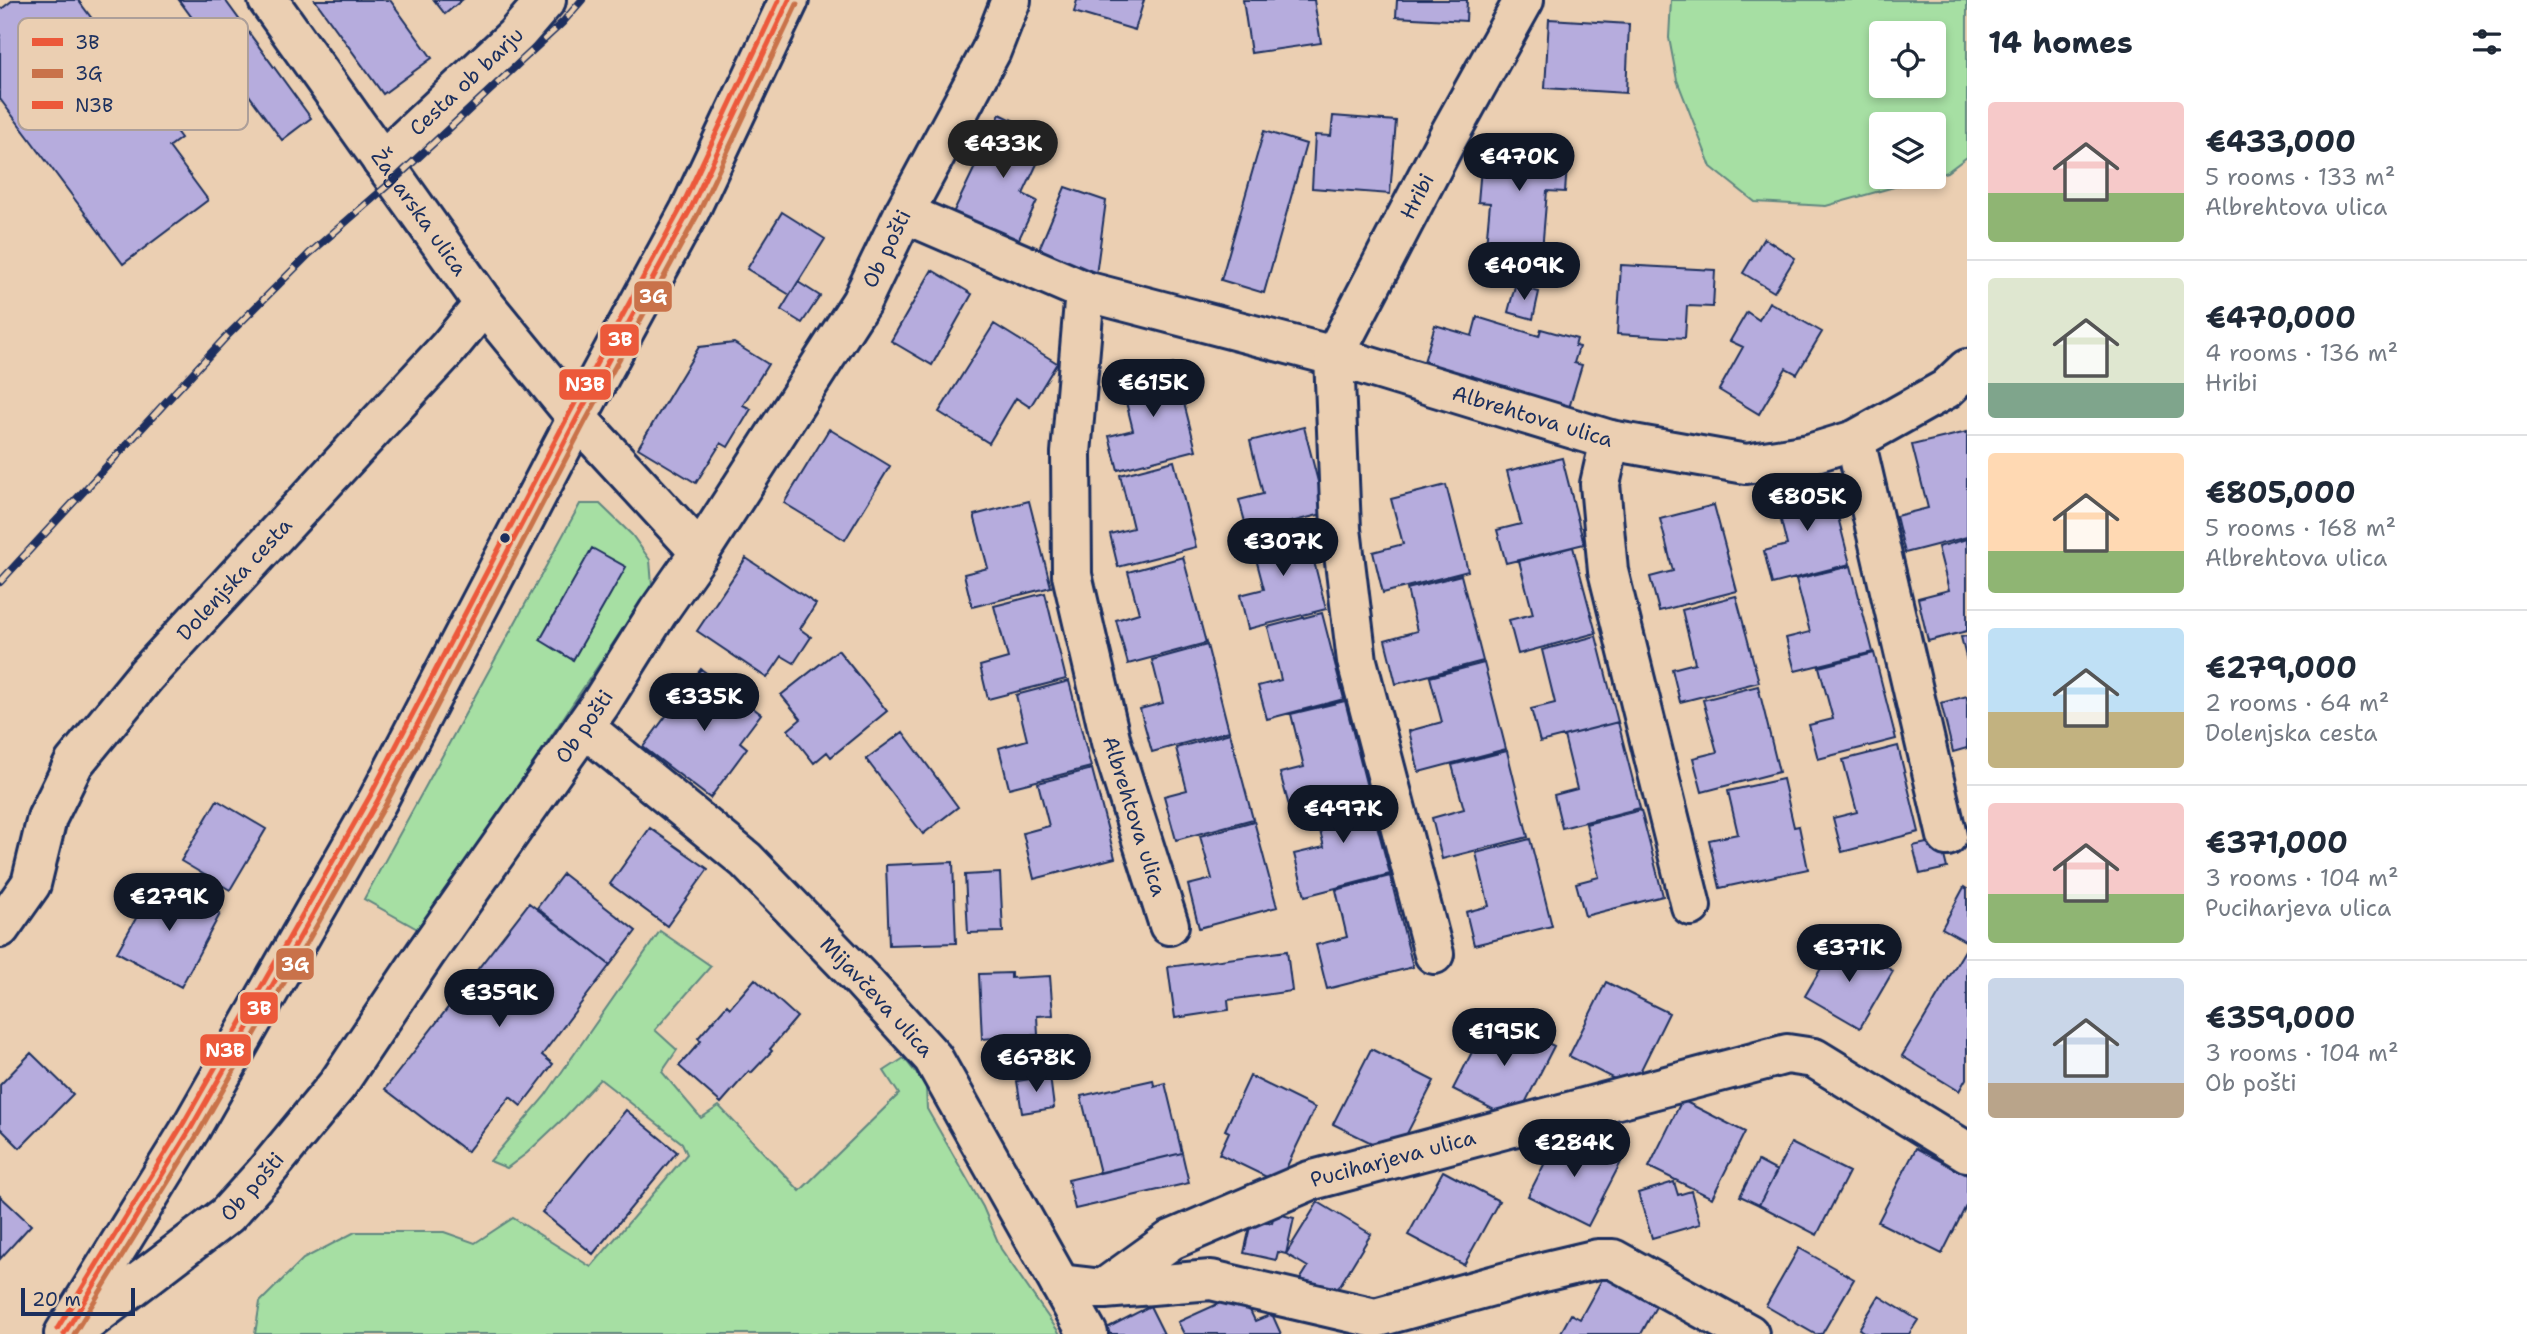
<!DOCTYPE html>
<meta charset="utf-8">
<style>
body{margin:0;font-family:"Shantell Sans",sans-serif;background:#f6f6f7;color:#1f2937;height:100vh;display:flex;flex-direction:column;font-size:26px;white-space:nowrap}
*{box-sizing:border-box;margin:0}
p{font-size:23px;color:#747a83}
.icon{flex:none;width:38px;height:38px;fill:none;stroke:currentColor;stroke-width:2;stroke-linecap:round;stroke-linejoin:round}
.map{position:relative;flex:1;overflow:hidden}
.panel{display:flex;flex-direction:column;background:#fff;width:560px}
.panel>*{flex:none}
.controls{position:absolute;left:1869px;top:21px;display:grid;gap:14px}
.controls a{display:grid;place-items:center;width:77px;height:77px;border-radius:7px;background:#fff;box-shadow:0 4px 10px #0003;font-size:35px}
.scale{position:absolute;left:21px;bottom:18px;width:114px;box-sizing:border-box;padding-left:7px;border:4px solid #1b2f5e;border-top:0;font-size:19px;line-height:24px;white-space:nowrap;color:#1b2f5e;-webkit-text-stroke:5px #ebcfb2;paint-order:stroke}
.price{position:absolute;translate:-50% -60px;padding:0 16px;border-radius:24px;background:#111827;color:#fff;font-size:23px;line-height:46px;filter:drop-shadow(0 2px 4px #0008)}
.price::after{content:'';position:absolute;left:50%;top:42px;width:21px;height:16px;margin-left:-10px;background:inherit;clip-path:polygon(0 0,100% 0,50% 100%)}
.price.active{background:#222;color:#fff}
ul{padding:0;list-style:none}
li{display:flex;align-items:center;gap:21px;height:175px;padding:0 21px}
li+li{border-top:2px solid #e0e1e3}
li span{display:grid;place-items:center;flex:none;width:196px;height:140px;border-radius:7px;color:#555}
li>.icon{margin-inline-start:auto}
span .icon{width:84px;height:84px;fill:#fffc;stroke-width:1}
li b{font-size:30px}
h2{display:flex;justify-content:space-between;align-items:center;height:84px;padding:0 21px;font-size:30px}
main{display:flex;flex:1;min-height:0}
.map>svg:first-child{display:block}
.green{fill:#a6dfa3;stroke:#608780;stroke-width:2;fill-rule:evenodd}
.building{fill:#b6acdd;stroke:#1b2f5e;stroke-width:2}
.lines{fill:none;stroke-linecap:round;stroke-linejoin:round}
.minor-casing{stroke:#1b2f5e;stroke-width:44}
.major-casing{stroke:#1b2f5e;stroke-width:44}
.minor{stroke:#ebcfb2;stroke-width:38}
.major{stroke:#ebcfb2;stroke-width:38}
.rail-casing{stroke:#1b2f5e;stroke-width:8}
.rail{stroke:#ebcfb2;stroke-width:5;stroke-dasharray:16;stroke-linecap:butt}
.bus-1-casing{stroke:#ebcfb2;stroke-width:10}
.bus-2-casing{stroke:#ebcfb2;stroke-width:10}
.bus-3-casing{stroke:#ebcfb2;stroke-width:10}
.bus-1{stroke:#ec593a;stroke-width:5}
.bus-2{stroke:#c9724a;stroke-width:5}
.bus-3{stroke:#ec593a;stroke-width:5}
.bus-dot{fill:#1b2f5e;stroke:#ebcfb2;stroke-width:2.5}
.labels{text-anchor:middle;dominant-baseline:central;stroke-width:5;stroke-linejoin:round;paint-order:stroke}
.street-label{font-size:21px;fill:#1b2f5e;stroke:#ebcfb2}
.key{fill:#ebcfb2;stroke:#ad9f99;stroke-width:2}
.key-label{font-size:19px;fill:#1b2f5e}
.line-badge{stroke:#ebcfb2;stroke-width:2.5}
.badge-label{font-size:19px;text-anchor:middle;font-weight:bold;fill:#fff}
</style>
<main>
<div class="map">
<svg width="1967" height="1334" viewBox="0 0 1967 1334">
<rect width="100%" height="100%" fill="#ebcfb2"/>
<filter id="ink" filterUnits="userSpaceOnUse"><feTurbulence type="fractalNoise" baseFrequency=".0143" numOctaves="2"/><feDisplacementMap in="SourceGraphic" scale="14" xChannelSelector="R" yChannelSelector="G"/><feConvolveMatrix kernelMatrix="1 2 1 2 8 2 1 2 1" color-interpolation-filters="sRGB"/></filter>
<g filter="url(#ink)">
<path class="green" d="M1671,0H1967V157L1947,172L1934,176V124H1881V177H1930L1826,206L1755,202L1711,167L1677,80L1669,38ZM1934,33V86H1881V33Z
M580,504H600L632,535L650,560L652,585L421,931L364,899Z
M660,931L711,966L655,1030L677,1050L662,1072L701,1118L719,1106L800,1191L899,1094L884,1071L904,1058L926,1086L927,1109L983,1207L1001,1249L1060,1334H255L260,1302L303,1259L355,1232H444L475,1243L513,1218L591,1267L687,1154L682,1143L600,1079L564,1118L527,1153L507,1168L490,1161L545,1096Z"/>
<path class="building" d="M13,0H78L181,138L169,147L208,200L123,264L0,99V10Z
M179,0H225L311,118L282,140Z
M315,0H390L432,58L383,94Z
M434,0H462L445,14Z
M1077,0H1144L1135,30L1074,12Z
M1243,0H1314L1321,43L1251,53Z
M1397,0H1467L1466,21L1396,17Z
M1549,19L1629,24L1626,93L1545,88Z
M1000,114L1049,138L1023,194L1037,201L1017,243L953,213Z
M1333,116L1396,121L1390,194L1312,188L1315,135L1331,136Z
M1264,131L1306,144L1264,293L1221,280Z
M1483,145L1568,152L1565,192L1547,191L1542,251L1486,246L1490,203L1478,202Z
M1065,187L1106,201L1096,275L1037,254Z
M782,212L825,239L790,295L747,269Z
M1764,238L1795,258L1774,292L1743,273Z
M1621,265L1715,270L1713,307L1687,306L1685,338L1617,334Z
M932,270L972,294L932,365L891,341Z
M798,282L820,296L802,323L781,310Z
M1515,286L1539,292L1533,319L1508,312Z
M1769,302L1822,332L1797,374L1786,368L1759,414L1719,390L1743,347L1730,341L1747,312L1759,320Z
M1477,317L1539,336L1541,329L1577,339L1575,346L1579,347L1574,363L1582,365L1569,408L1423,365L1435,325L1472,336Z
M994,324L1057,363L1030,407L1016,398L989,443L939,412Z
M734,343L768,364L743,405L751,409L728,447L721,443L696,483L638,448L699,347Z
M1174,364L1196,450L1118,470L1109,436L1133,430L1120,378Z
M1304,427L1326,513L1248,533L1239,500L1263,494L1250,441Z
M829,429L890,466L845,540L784,503Z
M1967,432V537L1905,553L1896,516L1928,508L1912,445Z
M1562,458L1584,544L1506,563L1497,530L1521,524L1507,471Z
M1174,461L1196,547L1118,567L1110,534L1133,528L1120,475Z
M1828,478L1850,564L1772,584L1764,551L1787,545L1774,492Z
M1446,485L1468,571L1383,593L1373,552L1403,544L1391,499Z
M1029,501L1051,587L972,607L964,574L988,568L974,515Z
M1714,505L1737,591L1659,611L1650,577L1673,571L1660,519Z
M1304,522L1326,609L1248,629L1240,595L1264,589L1250,536Z
M1967,539V631L1928,641L1918,598L1949,590L1938,547Z
M1573,547L1596,633L1518,654L1509,620L1533,614L1519,561Z
M592,548L626,567L573,660L540,640Z
M1183,557L1206,643L1128,664L1116,620L1139,613L1128,572Z
M746,558L816,604L800,629L811,637L794,663L782,656L767,678L697,631Z
M1851,566L1873,652L1795,671L1786,638L1810,632L1796,579Z
M1461,575L1483,661L1396,684L1385,640L1417,631L1407,589Z
M1045,593L1066,679L988,699L980,666L1008,658L994,606Z
M1736,596L1759,682L1680,702L1672,669L1695,663L1682,610Z
M1322,613L1344,699L1267,719L1258,686L1281,680L1268,627Z
M1596,636L1618,722L1540,742L1531,709L1555,703L1542,650Z
M1967,636V661L1961,637Z
M1207,645L1229,731L1152,752L1140,709L1163,703L1152,660Z
M838,650L887,711L831,757L827,752L814,763L788,730L801,719L781,695Z
M1874,653L1896,739L1818,759L1809,725L1833,719L1819,667Z
M1484,663L1506,749L1419,772L1409,731L1442,722L1430,677Z
M701,669L761,714L740,742L747,748L710,798L643,747Z
M1069,681L1091,767L1009,788L999,748L1027,740L1016,695Z
M1758,686L1779,772L1702,792L1693,758L1717,752L1703,700Z
M1967,696V748L1953,752L1941,703Z
M1345,701L1367,787L1289,806L1280,773L1304,767L1291,714Z
M1618,722L1640,808L1562,828L1554,795L1577,789L1564,736Z
M903,732L958,807L923,834L866,759Z
M1230,733L1253,819L1176,840L1164,796L1187,790L1176,748Z
M1898,746L1919,832L1842,852L1833,818L1857,812L1843,760Z
M1507,751L1528,837L1442,859L1432,818L1464,809L1452,765Z
M1092,769L1115,858L1034,879L1023,833L1049,826L1038,783Z
M1783,779L1794,827L1799,826L1808,869L1720,888L1709,840L1738,834L1728,791Z
M1367,788L1390,874L1305,896L1294,854L1324,847L1313,802Z
M217,800L266,829L230,890L181,861Z
M1641,810L1663,896L1585,916L1576,883L1599,877L1586,824Z
M1254,821L1277,907L1199,928L1188,885L1212,879L1200,836Z
M650,828L708,869L667,926L610,884Z
M1530,839L1552,926L1474,945L1466,912L1489,906L1476,853Z
M1940,840L1947,868L1920,874L1913,846Z
M953,862L956,943L889,945L886,865Z
M1000,873L1003,932L968,933L965,875Z
M563,874L636,931L610,965L537,908Z
M1390,876L1413,967L1327,989L1316,945L1347,937L1336,890Z
M158,879L220,914L181,987L117,952Z
M1964,887L1967,889V942L1942,928Z
M529,903L610,965L542,1055L553,1064L521,1106L510,1097L467,1152L385,1089Z
M1838,939L1893,971L1860,1028L1805,996Z
M1967,947V1077L1959,1091L1902,1056Z
M1287,951L1292,991L1228,1000L1229,1010L1175,1018L1168,967Z
M1011,973V978L1050,976L1053,1015L1037,1016L1038,1035L982,1039L979,974Z
M755,979L797,1017L770,1049L772,1051L751,1073L749,1071L721,1103L679,1066L701,1041L698,1038L727,1005L730,1008Z
M1606,982L1669,1013L1632,1088L1569,1056Z
M1491,1015L1554,1046L1516,1121L1453,1089Z
M1371,1049L1434,1081L1396,1155L1333,1124Z
M31,1053L73,1094L20,1148L0,1128V1085Z
M1050,1076L1054,1108L1022,1113L1017,1081Z
M1250,1076L1315,1108L1279,1183L1219,1154L1229,1132L1225,1130Z
M1153,1080L1154,1086L1165,1083L1182,1153L1100,1173L1081,1096Z
M1682,1100L1745,1132L1712,1198L1649,1167Z
M626,1110L677,1152L593,1254L542,1212Z
M1561,1131L1621,1162L1588,1226L1528,1196Z
M1791,1143L1849,1172L1817,1235L1759,1205Z
M1916,1148L1967,1175V1204L1942,1254L1878,1222Z
M1182,1153L1189,1183L1075,1209L1068,1180Z
M1758,1161L1777,1171L1759,1205L1740,1196Z
M1443,1171L1499,1201L1464,1265L1408,1235Z
M1674,1182L1678,1195L1691,1191L1700,1224L1652,1238L1638,1193Z
M0,1196L31,1225L0,1259Z
M1318,1202L1371,1234L1330,1302L1298,1283L1308,1267L1286,1254Z
M1274,1213L1294,1218L1286,1254L1278,1252L1276,1260L1244,1253L1252,1218L1272,1223Z
M1799,1248L1854,1279L1822,1334H1815L1766,1306Z
M1605,1274L1658,1303L1641,1334H1560L1571,1314L1580,1319Z
M1242,1293L1255,1321L1272,1314L1281,1334H1184L1178,1322Z
M1879,1296L1918,1320L1909,1334H1867L1859,1329Z
M1150,1306L1164,1334H1110L1107,1328Z"/>
<g class="lines">
<defs>
<g id="minor">
<path id="s1" d="M268,0L484,304L577,418L700,552"/>
<path id="s2" d="M382,161L515,36L546,0"/>
<path id="s3" d="M904,213L1085,291L1334,356L1610,440L1746,464L1809,454L1855,440L1946,389L1967,369"/>
<path id="s4" d="M1085,291L1071,453L1072,575L1111,742L1169,925"/>
<path d="M1610,440L1600,484L1608,571L1691,906"/>
<path d="M1855,440L1947,836"/>
<path id="s5" d="M584,727L746,860L861,979L933,1058L1088,1334"/>
<path id="s6" d="M0,928L31,884L47,818L74,763L146,675L448,348L484,304"/>
<path id="s7" d="M1434,954L1357,661L1341,529L1334,356L1448,137L1524,0"/>
<path id="s8" d="M1060,1284L1103,1289L1171,1240L1309,1181L1787,1054L1814,1058L1967,1152"/>
<path d="M1104,1289L1211,1280L1375,1318L1547,1271L1598,1259H1613L1749,1334"/>
<path id="s9" d="M71,1334L227,1215L264,1174L338,1084L425,954L601,703L658,612L700,552L861,302L904,213L991,51L1011,0"/>
</g>
<path id="major" d="M64,1334L191,1128L378,800L577,418L690,210L789,0"/>
</defs>
<use href="#minor" class="minor-casing"/>
<use href="#major" class="major-casing"/>
<use href="#minor" class="minor"/>
<use href="#major" class="major"/>
<defs>
<path id="rail" d="M0,582L225,338L309,254L395,179L563,22L582,0"/>
</defs>
<use href="#rail" class="rail-casing"/>
<use href="#rail" class="rail"/>
<defs>
<path id="bus-1" d="M64,1334L191,1128L378,800L577,418L690,210L789,0"/>
<path id="bus-2" d="M74,1334L199,1132L386,804L585,422L698,214L797,4"/>
<path id="bus-3" d="M57,1329L183,1124L370,796L569,414L682,206L779,0"/>
</defs>
<use href="#bus-1" class="bus-1-casing"/>
<use href="#bus-2" class="bus-2-casing"/>
<use href="#bus-3" class="bus-3-casing"/>
<use href="#bus-1" class="bus-1"/>
<use href="#bus-2" class="bus-2"/>
<use href="#bus-3" class="bus-3"/>
</g>
</g>
<circle class="bus-dot" cx="505" cy="538" r="6"/>
<g class="labels">
<g class="street-label">
<text stroke="none"><textPath href="#s2" startOffset="116">Cesta ob barju</textPath></text>
<text stroke="none"><textPath href="#s7" startOffset="789">Hribi</textPath></text>
<text stroke="none"><textPath href="#s1" startOffset="261">Žagarska ulica</textPath></text>
<text stroke="none"><textPath href="#s9" startOffset="1368">Ob pošti</textPath></text>
<text stroke="none"><textPath href="#s3" startOffset="662">Albrehtova ulica</textPath></text>
<text stroke="none"><textPath href="#s6" startOffset="427">Dolenjska cesta</textPath></text>
<text stroke="none"><textPath href="#s9" startOffset="802">Ob pošti</textPath></text>
<text stroke="none"><textPath href="#s4" startOffset="534">Albrehtova ulica</textPath></text>
<text stroke="none"><textPath href="#s5" startOffset="399">Mijavčeva ulica</textPath></text>
<text stroke="none"><textPath href="#s8" startOffset="364">Puciharjeva ulica</textPath></text>
<text stroke="none"><textPath href="#s9" startOffset="234">Ob pošti</textPath></text>
</g>
</g>
<rect x="18" y="18" width="230" height="112" rx="10" class="key"/>
<rect x="32" y="38" width="31" height="8" fill="#ec593a"/>
<rect x="32" y="69" width="31" height="9" fill="#c9724a"/>
<rect x="32" y="101" width="31" height="8" fill="#ec593a"/>
<g class="key-label">
<text x="75" y="49">3B</text>
<text x="75" y="80">3G</text>
<text x="75" y="112">N3B</text>
</g>
<g class="line-badge">
<rect x="633" y="280" width="40" height="33" rx="7" fill="#c9724a"/>
<rect x="599" y="323" width="41" height="34" rx="7" fill="#ec593a"/>
<rect x="558" y="368" width="54" height="33" rx="7" fill="#ec593a"/>
<rect x="275" y="947" width="40" height="34" rx="7" fill="#c9724a"/>
<rect x="239" y="991" width="40" height="34" rx="7" fill="#ec593a"/>
<rect x="199" y="1033" width="53" height="34" rx="7" fill="#ec593a"/>
</g>
<g class="badge-label">
<text x="653" y="303">3G</text>
<text x="620" y="346">3B</text>
<text x="585" y="391">N3B</text>
<text x="295" y="971">3G</text>
<text x="259" y="1015">3B</text>
<text x="225" y="1057">N3B</text>
</g>
</svg>
<div class="controls">
<a><svg class="icon" aria-label="locate" viewBox="0 0 24 24"><circle cx="12" cy="12" r="6"/><path d="M12 2v4M12 18v4M2 12h4M18 12h4"/></svg></a>
<a><svg class="icon" aria-label="layers" viewBox="0 0 24 24"><path d="M12 4l9 5-9 5-9-5zM3 14l9 5 9-5"/></svg></a>
</div>
<div class="scale">20 m</div>
<b class="price active" style="left:1003px;top:180px">€433K</b>
<b class="price" style="left:1519px;top:193px">€470K</b>
<b class="price" style="left:1524px;top:302px">€409K</b>
<b class="price" style="left:1153px;top:419px">€615K</b>
<b class="price" style="left:1807px;top:533px">€805K</b>
<b class="price" style="left:1283px;top:578px">€307K</b>
<b class="price" style="left:704px;top:733px">€335K</b>
<b class="price" style="left:1343px;top:845px">€497K</b>
<b class="price" style="left:169px;top:933px">€279K</b>
<b class="price" style="left:1849px;top:984px">€371K</b>
<b class="price" style="left:499px;top:1029px">€359K</b>
<b class="price" style="left:1504px;top:1068px">€195K</b>
<b class="price" style="left:1036px;top:1094px">€678K</b>
<b class="price" style="left:1574px;top:1179px">€284K</b>
</div>
<section class="panel">
<h2>14 homes<svg class="icon" aria-label="filters" viewBox="0 0 24 24"><path d="M4 7h16M4 17h16"/><circle cx="9" cy="7" r="2"/><circle cx="15" cy="17" r="2"/></svg></h2>
<ul>
<li><span style="background:linear-gradient(#f6c9c9 65%,#8fb573 0)"><svg class="icon" aria-label="home" viewBox="0 0 24 24"><path d="M3 11l9-7 9 7M6 9v11h12V9"/></svg></span><div><b>€433,000</b><p>5 rooms · 133 m²</p><p>Albrehtova ulica</p></div></li>
<li><span style="background:linear-gradient(#dfe7d0 75%,#7fa58c 0)"><svg class="icon" aria-label="home" viewBox="0 0 24 24"><path d="M3 11l9-7 9 7M6 9v11h12V9"/></svg></span><div><b>€470,000</b><p>4 rooms · 136 m²</p><p>Hribi</p></div></li>
<li><span style="background:linear-gradient(#ffd9b3 70%,#8fb573 0)"><svg class="icon" aria-label="home" viewBox="0 0 24 24"><path d="M3 11l9-7 9 7M6 9v11h12V9"/></svg></span><div><b>€805,000</b><p>5 rooms · 168 m²</p><p>Albrehtova ulica</p></div></li>
<li><span style="background:linear-gradient(#bfe0f5 60%,#c2b280 0)"><svg class="icon" aria-label="home" viewBox="0 0 24 24"><path d="M3 11l9-7 9 7M6 9v11h12V9"/></svg></span><div><b>€279,000</b><p>2 rooms · 64 m²</p><p>Dolenjska cesta</p></div></li>
<li><span style="background:linear-gradient(#f6c9c9 65%,#8fb573 0)"><svg class="icon" aria-label="home" viewBox="0 0 24 24"><path d="M3 11l9-7 9 7M6 9v11h12V9"/></svg></span><div><b>€371,000</b><p>3 rooms · 104 m²</p><p>Puciharjeva ulica</p></div></li>
<li><span style="background:linear-gradient(#c9d6e8 75%,#b9a48a 0)"><svg class="icon" aria-label="home" viewBox="0 0 24 24"><path d="M3 11l9-7 9 7M6 9v11h12V9"/></svg></span><div><b>€359,000</b><p>3 rooms · 104 m²</p><p>Ob pošti</p></div></li>
</ul>
</section>
</main>
